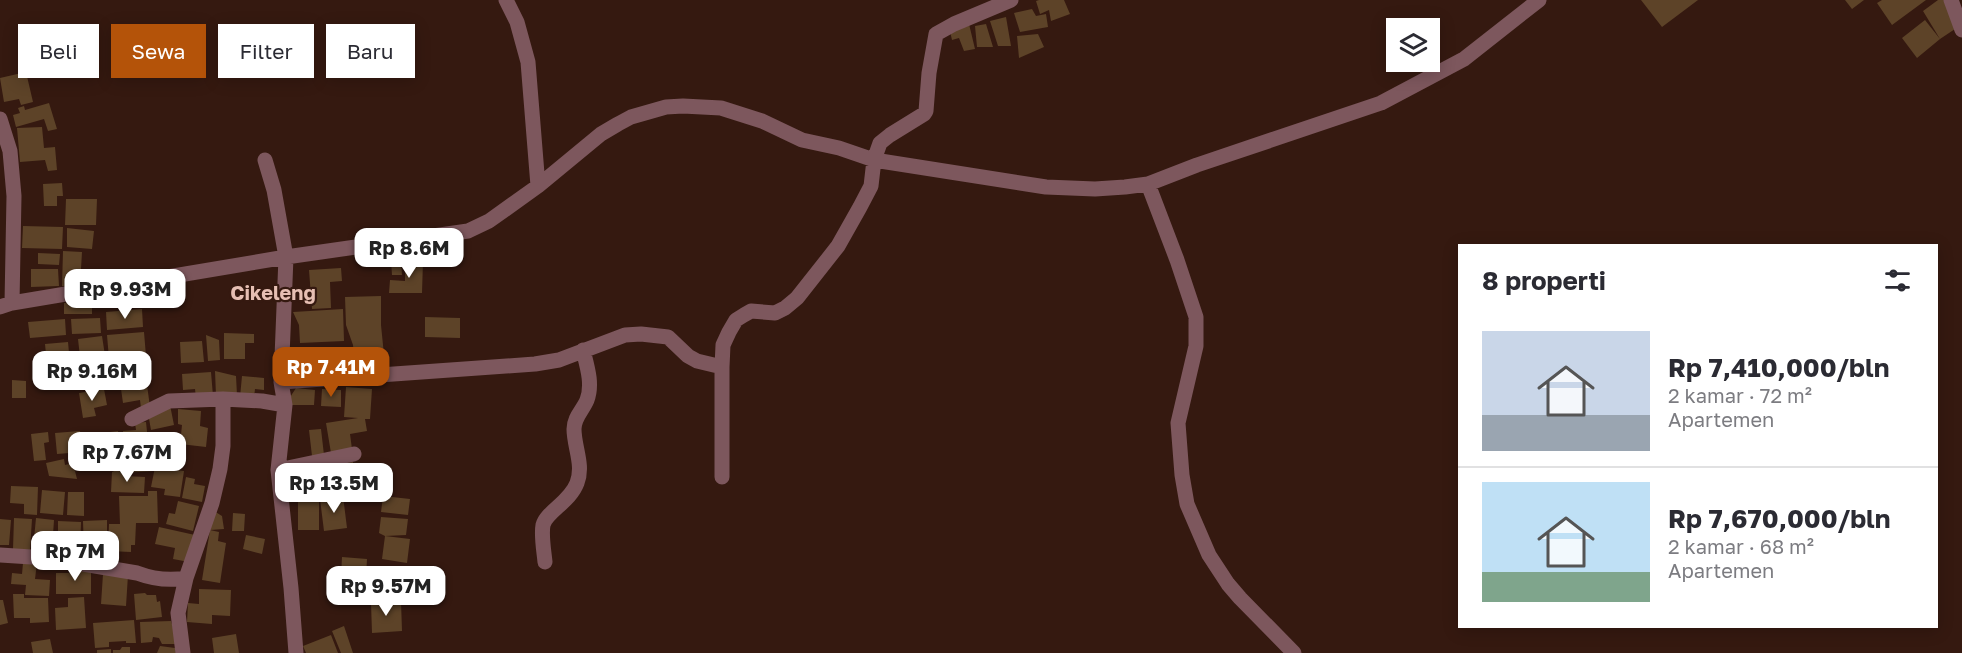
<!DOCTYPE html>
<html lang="id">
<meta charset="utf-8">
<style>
body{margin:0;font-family:"Golos Text",sans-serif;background:#f2f2f3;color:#2b2b33;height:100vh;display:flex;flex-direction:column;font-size:22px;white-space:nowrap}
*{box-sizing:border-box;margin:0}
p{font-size:20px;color:#7c7c81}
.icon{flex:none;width:33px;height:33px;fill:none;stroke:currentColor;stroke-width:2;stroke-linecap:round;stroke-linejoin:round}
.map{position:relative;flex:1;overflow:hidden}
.sheet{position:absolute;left:1458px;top:244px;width:480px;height:384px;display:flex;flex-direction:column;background:#fff;border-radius:0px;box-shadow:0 3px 15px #0003}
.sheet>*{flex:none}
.top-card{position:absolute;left:18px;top:24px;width:570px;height:54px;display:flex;gap:12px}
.controls{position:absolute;left:1386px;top:18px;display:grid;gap:12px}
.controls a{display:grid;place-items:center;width:54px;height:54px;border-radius:0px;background:#fff;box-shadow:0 3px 15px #0003;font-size:30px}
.price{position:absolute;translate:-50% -51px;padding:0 14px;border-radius:12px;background:#fff;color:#222;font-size:20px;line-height:39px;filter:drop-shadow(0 2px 3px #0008)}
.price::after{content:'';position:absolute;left:50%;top:36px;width:18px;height:14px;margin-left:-9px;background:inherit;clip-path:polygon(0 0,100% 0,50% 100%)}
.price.selected{background:#b45309;color:#fff}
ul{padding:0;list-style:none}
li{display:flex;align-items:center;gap:18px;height:150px;padding:0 24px}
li+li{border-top:2px solid #e1e1e2}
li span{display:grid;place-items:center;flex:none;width:168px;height:120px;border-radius:0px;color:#555}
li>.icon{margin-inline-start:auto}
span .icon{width:72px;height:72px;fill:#fffc;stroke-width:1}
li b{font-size:26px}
h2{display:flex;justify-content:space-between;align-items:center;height:72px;padding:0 24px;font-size:26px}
.chip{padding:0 21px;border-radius:0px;background:#fff;box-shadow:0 3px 15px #0003;font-size:21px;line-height:54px}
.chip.selected{background:#b45309;color:#fff}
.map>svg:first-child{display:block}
.building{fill:#5d4328}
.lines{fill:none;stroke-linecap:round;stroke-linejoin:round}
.street{stroke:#7d575d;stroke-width:15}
.labels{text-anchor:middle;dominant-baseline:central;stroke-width:4.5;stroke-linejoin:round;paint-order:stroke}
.quarter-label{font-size:20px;font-weight:bold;fill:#e6bfb3;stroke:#351910}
</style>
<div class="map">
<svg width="1962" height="653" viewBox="0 0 1962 653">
<rect width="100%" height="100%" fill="#351910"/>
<path class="building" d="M1039,0H1064L1070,14L1051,21L1049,10L1040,14L1036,1Z
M1641,0H1698L1662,27Z
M1845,0H1864L1852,9Z
M1882,0H1926L1892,25L1877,3Z
M1938,0H1944L1955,29L1940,39L1923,11Z
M1032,9L1036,16L1046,14L1048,27L1020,32L1014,13Z
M1006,17L1011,46H998L990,21Z
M1925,20L1940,39L1917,58L1902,38Z
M969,24L975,49L964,51L959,38L952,40L949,27Z
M986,24L993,47H977L975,26Z
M1038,34L1044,47L1019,58L1017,36Z
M26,72L33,102L21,105L19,99L4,102L0,78Z
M49,103L57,129L48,131L44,119L16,127L13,115L20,113L18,108L24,106L25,110Z
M42,127L44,148L55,147L57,170L48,171L45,160L20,162L17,128Z
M62,183L63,196H57V206H44L43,184Z
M66,199H97L96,225H65Z
M23,226L63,227L62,249L22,248Z
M67,228L94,231L92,249L67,247Z
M63,251L82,252L80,286H62Z
M38,253L60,254L59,265L38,264Z
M391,261H401L402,275H392Z
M405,261H423L422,293H389L390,280L405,281Z
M341,268L342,281L330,282L331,308L312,309L309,270Z
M31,269H58L59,286L31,287Z
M381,296V325L385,365L355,368L353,345L346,325L345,297Z
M64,303H92V314H64Z
M142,309L143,327L107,330L106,312Z
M343,309L344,341L300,343L299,325L293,312Z
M425,317L460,318V338L425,337Z
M100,318L101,333L72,334L71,319Z
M65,319L66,335L30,338L28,322Z
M144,332L146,356L109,359L107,335Z
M224,333L254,334V343H245V359H224Z
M206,335L219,340L220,360L208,361Z
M102,336L106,362L81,366L78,339Z
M202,341L204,362L181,363L180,342Z
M68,342L71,374L48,376L45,344Z
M145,362L148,382L133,384V378L118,380L116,366Z
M110,370L111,384L86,386L85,371Z
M215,371L236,376L237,395L216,396Z
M211,372L213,396L196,398L195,389L183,390L182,374Z
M242,376L264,378V390L255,389L254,398L240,397Z
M12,380L26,381V398H12Z
M147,385L150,407L141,408L140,400L123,403L121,389Z
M346,387L372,389L370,419H365L367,431L350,434L352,449L331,453L326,423L358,418L344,417Z
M296,388L315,390L314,405H285Z
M104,389L107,405L94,408L96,416L83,418L79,393Z
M322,389L341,390V407L321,406Z
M170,405L174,425L151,430L148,413Z
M178,409L201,411L200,426L208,428L206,447L180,444L182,425L178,424Z
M146,422L148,441L124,443L123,431L136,430L135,423Z
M321,429L324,455L312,456L309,430Z
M80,431L82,452L57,454L55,433Z
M118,431L121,456L111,458L109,444L96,446L94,434Z
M48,432L49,442L44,443L46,460L34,461L31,434Z
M161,437H173L174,447H161Z
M151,447L153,471L125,473L123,450Z
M160,450H181V466L159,465Z
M64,459L65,465L73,463L77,479L49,476L46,463Z
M353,462L354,486L340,491L339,463Z
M359,463L373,470V481H358Z
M333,466L337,492L321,495L316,470Z
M155,467L184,471L180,497L164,495L165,489L151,487Z
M121,468L125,476L145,477L144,493L111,492L112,472Z
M186,477L195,479L194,484L205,486L202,502L182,498Z
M11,486L38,487L37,515L24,514V504L10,503Z
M42,490L65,492L63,515L40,513Z
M148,491H157L158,523H136L135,545H131V552L108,551L109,524H120L119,496H148Z
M68,492H84V516L67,515Z
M343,496L347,528L324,531L320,499Z
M383,496L410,499L408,515L381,512Z
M319,497V530H298V498Z
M178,501L199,506L193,531L166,524L169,513L175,514Z
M214,511L222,516L224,529L210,530Z
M233,513L245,514L244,531H232Z
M381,517L408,519L406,535L385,536L379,533Z
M14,518L32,519L30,550L13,549Z
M36,518L54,520L52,550L33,549Z
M0,519L11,520L9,545H0Z
M107,520V541H98V554H84L83,521Z
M58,521L81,522L80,554L58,553Z
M159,527L195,535L189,562L173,559L175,548L155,544Z
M210,530L219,532L218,541L226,543L220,583L202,580Z
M246,535L265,539L262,554L243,549Z
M385,536L410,539L407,563L382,559Z
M342,557L367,559L365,595L340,594Z
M23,563H37L35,579L50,580L49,596L25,595L26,585L11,584L12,573L22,574Z
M75,567H91V594H56V573H73Z
M103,574L128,575L126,606L101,604Z
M199,589L231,590L230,616L212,615V624L187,622L188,603L199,604Z
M145,593L147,595H156L157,602L160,601L162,617L136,620L134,594Z
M13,594H24V598H48L49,622L30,623V618H14Z
M84,597L86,628L56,630L55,608L68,607V598Z
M0,600H3L8,623L0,625Z
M401,601L402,631L372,633L371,603Z
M134,620L136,643H126V641L109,642V647L95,648L93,623Z
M171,621L178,644H162L159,638L153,637L152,642L141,643L140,622Z
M344,626L353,653H341L332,631Z
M236,634L239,653H214L212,638Z
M331,635L338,653H306L303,646Z
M50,639L53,653H33L31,642Z
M160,646L175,648L176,653H157Z
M122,647H130V653H113V650H120Z
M111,649V653H97V650Z"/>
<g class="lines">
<path class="street" d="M506,0L517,22L528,62L538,186
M1951,0L1962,30
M0,119L10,151L14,196L12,303
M265,160L274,190L286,257L281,382L285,405L278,470L291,588L296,653
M1148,184L1177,260L1196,317V346L1178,423L1182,475L1187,504L1209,555L1228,584L1240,598L1294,653
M0,307L12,303L286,257L468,231L489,221L538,186L601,134L618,124L631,117L666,107L683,106L721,108L762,121L802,140L839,148L874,160L1046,187L1095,189L1125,187L1148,184L1197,165L1381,103L1464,59L1539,0
M281,382L535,364L559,360L625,335L641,334L668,337L688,356L697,361L722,367
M132,419L169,401L223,399L262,401L285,405
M278,470L354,454
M722,477V367L723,345L729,332L736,320L744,315L751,311L775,313L785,308L797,298L838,246L860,207L871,186L874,160L880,143L890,135L924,114L926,111L929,73L936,34L954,24L1011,0
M0,555L47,558L137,573C153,579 169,581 186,578L178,613L183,653
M545,562C544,551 541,536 543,525C546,512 570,502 577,483C584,465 574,447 574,429C574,417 583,410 587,400C593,384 587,366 583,350
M186,578L212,503L220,469L223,446V399"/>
</g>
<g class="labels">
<g class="quarter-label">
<text x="273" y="292">Cikeleng</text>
</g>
</g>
</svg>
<div class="controls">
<a><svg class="icon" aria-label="layers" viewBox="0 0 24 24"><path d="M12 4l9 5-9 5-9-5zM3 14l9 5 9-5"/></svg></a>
</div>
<b class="price" style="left:409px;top:279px">Rp 8.6M</b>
<b class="price" style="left:125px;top:320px">Rp 9.93M</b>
<b class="price selected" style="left:331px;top:398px">Rp 7.41M</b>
<b class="price" style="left:92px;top:402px">Rp 9.16M</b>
<b class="price" style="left:127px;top:483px">Rp 7.67M</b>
<b class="price" style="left:334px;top:514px">Rp 13.5M</b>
<b class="price" style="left:75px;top:582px">Rp 7M</b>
<b class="price" style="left:386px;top:617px">Rp 9.57M</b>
<div class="top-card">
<a class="chip">Beli</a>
<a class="chip selected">Sewa</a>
<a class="chip">Filter</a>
<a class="chip">Baru</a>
</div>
<section class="sheet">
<h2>8 properti<svg class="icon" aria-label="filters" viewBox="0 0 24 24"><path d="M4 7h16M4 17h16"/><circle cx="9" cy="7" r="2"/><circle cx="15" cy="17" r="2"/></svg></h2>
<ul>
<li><span style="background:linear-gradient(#c9d6e8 70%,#9aa5b1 0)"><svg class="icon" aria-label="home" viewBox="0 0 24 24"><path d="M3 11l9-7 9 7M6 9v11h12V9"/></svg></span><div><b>Rp 7,410,000/bln</b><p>2 kamar · 72 m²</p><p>Apartemen</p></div></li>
<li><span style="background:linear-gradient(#bfe0f5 75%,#7fa58c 0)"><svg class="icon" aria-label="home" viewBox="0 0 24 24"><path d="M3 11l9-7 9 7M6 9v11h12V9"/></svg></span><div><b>Rp 7,670,000/bln</b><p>2 kamar · 68 m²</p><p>Apartemen</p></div></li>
</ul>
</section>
</div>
